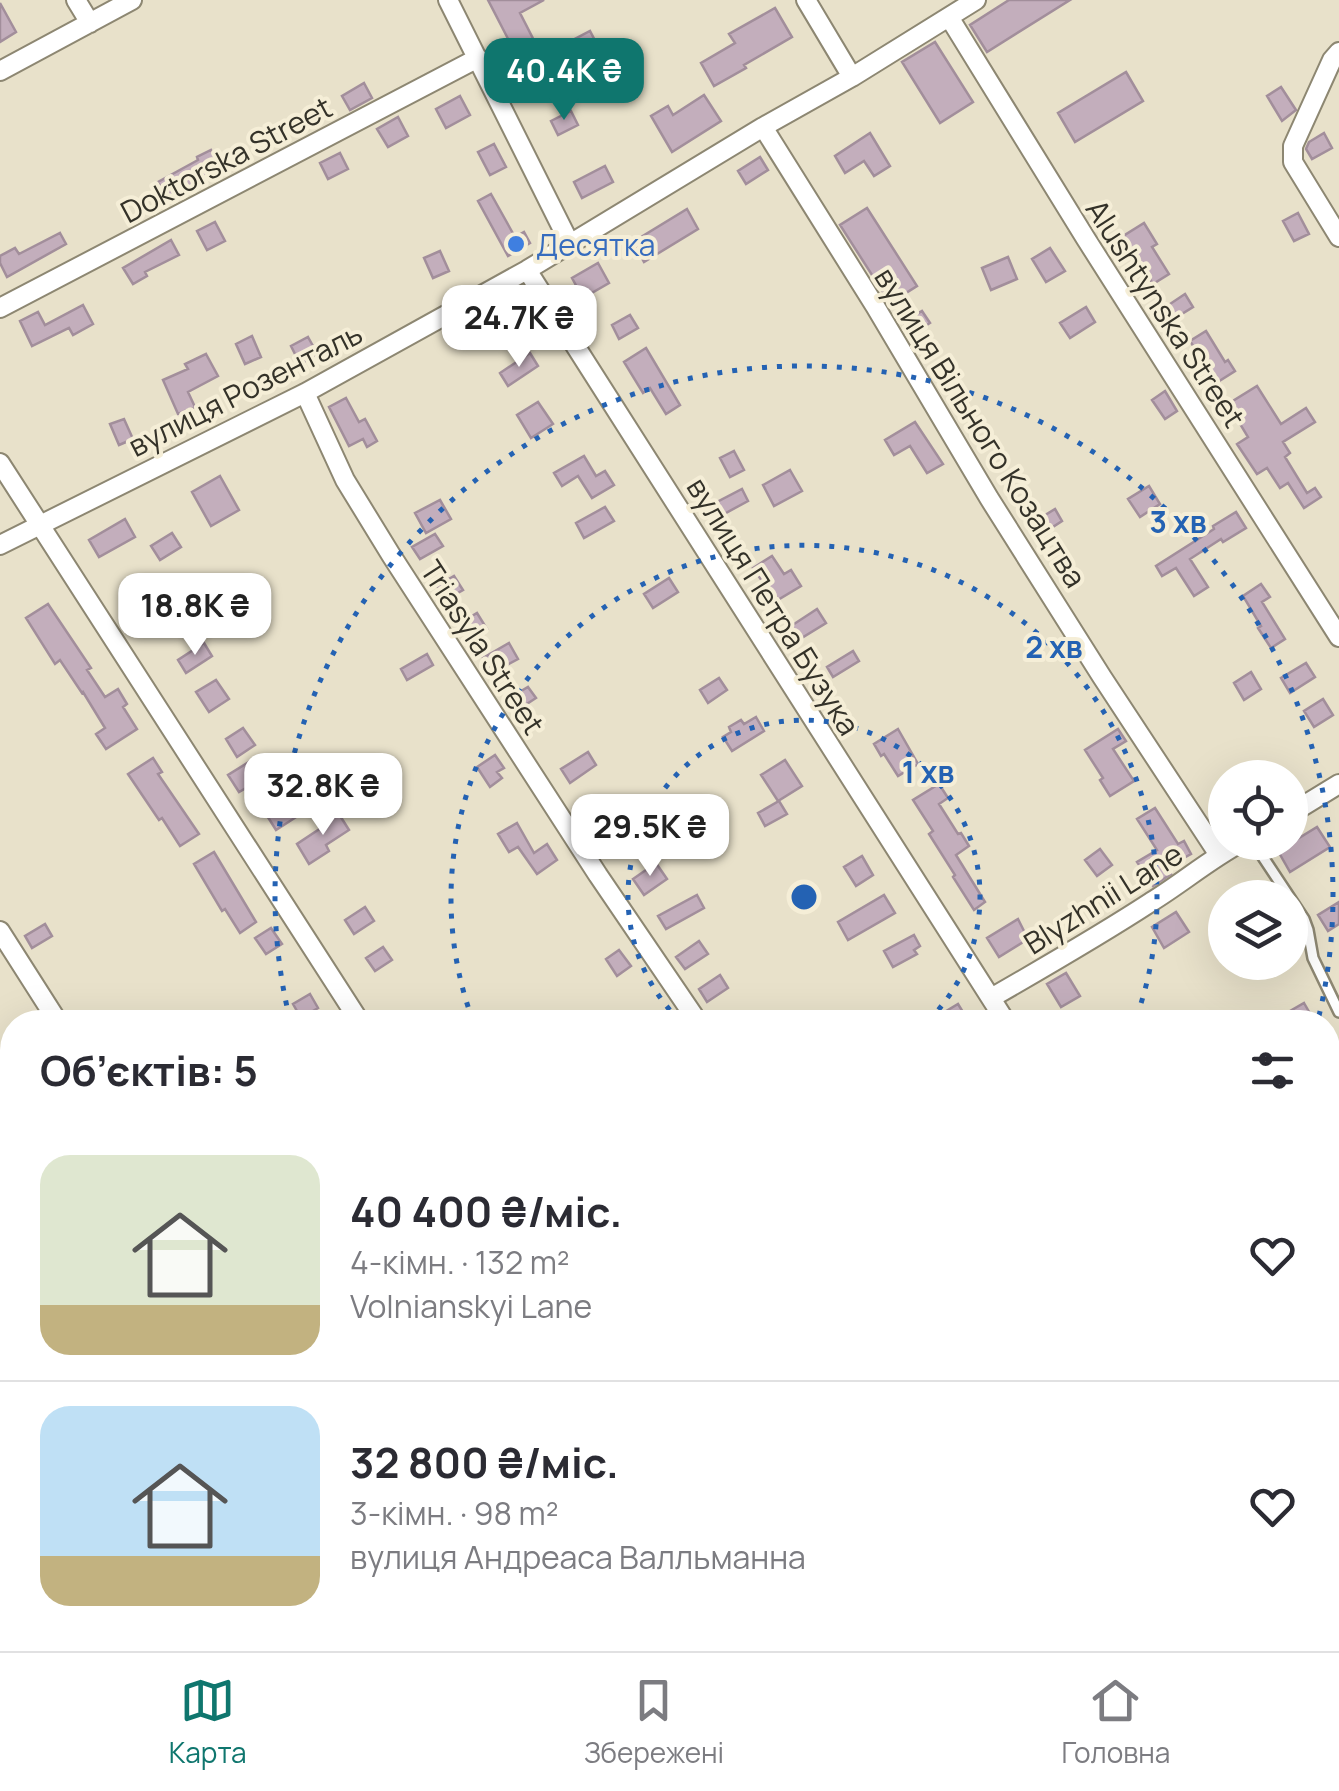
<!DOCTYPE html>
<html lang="uk">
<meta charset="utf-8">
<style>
body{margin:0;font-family:Manrope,sans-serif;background:#f7f7f7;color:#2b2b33;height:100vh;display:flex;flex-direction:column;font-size:38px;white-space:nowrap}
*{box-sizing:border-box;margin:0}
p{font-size:32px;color:#7c7c81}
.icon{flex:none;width:55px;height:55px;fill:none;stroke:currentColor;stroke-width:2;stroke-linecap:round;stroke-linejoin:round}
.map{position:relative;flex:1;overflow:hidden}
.panel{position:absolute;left:0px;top:1010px;width:1340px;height:642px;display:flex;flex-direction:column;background:#fff;border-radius:40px 40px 0 0;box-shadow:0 10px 40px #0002}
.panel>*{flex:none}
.tools{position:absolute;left:1208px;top:760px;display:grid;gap:20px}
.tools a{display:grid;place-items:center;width:100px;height:100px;border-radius:50%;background:#fff;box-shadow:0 10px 40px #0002;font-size:50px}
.price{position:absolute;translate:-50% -85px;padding:0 22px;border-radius:20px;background:#fff;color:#222;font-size:32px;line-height:65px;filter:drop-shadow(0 2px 5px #0008)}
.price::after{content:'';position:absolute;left:50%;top:60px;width:30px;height:22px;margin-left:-15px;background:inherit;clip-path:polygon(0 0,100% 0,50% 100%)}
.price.current{background:#0f766e;color:#fff}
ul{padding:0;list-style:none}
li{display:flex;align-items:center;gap:30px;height:250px;padding:0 40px}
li+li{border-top:2px solid #e1e1e2}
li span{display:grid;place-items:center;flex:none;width:280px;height:200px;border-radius:30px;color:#555}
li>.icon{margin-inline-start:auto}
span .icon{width:120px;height:120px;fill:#fffc;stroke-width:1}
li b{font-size:42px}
h2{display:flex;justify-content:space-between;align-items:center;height:120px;padding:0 40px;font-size:42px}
.tab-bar{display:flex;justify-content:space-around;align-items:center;height:140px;border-top:2px solid #e1e1e2;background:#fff;font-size:28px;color:#7c7c81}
.tab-bar a{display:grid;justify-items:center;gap:5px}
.tab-bar .current{color:#0f766e}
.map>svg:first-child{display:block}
.green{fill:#aec59f}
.forest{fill:#95ae85}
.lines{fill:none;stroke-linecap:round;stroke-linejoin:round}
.stream{stroke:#8199c0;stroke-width:5}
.building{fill:#c3aebc;stroke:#a28e9b;stroke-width:2.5}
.service-casing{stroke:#8d8772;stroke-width:14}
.minor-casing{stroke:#8d8772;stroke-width:22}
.path{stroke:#979281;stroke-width:2.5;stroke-dasharray:8 5;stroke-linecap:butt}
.service{stroke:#fff;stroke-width:9}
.minor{stroke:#fff;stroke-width:18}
.ring{fill:none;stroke:#2462b3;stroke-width:5;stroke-dasharray:5 10}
.shop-dot{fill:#3f7fe0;stroke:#f5eed7;stroke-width:4}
.labels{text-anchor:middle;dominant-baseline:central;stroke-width:8;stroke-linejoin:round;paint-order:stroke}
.street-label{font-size:30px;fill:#343229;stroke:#f5eed7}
.shop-label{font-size:30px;fill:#366cbe;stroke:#f5eed7;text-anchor:start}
.centre{fill:#2462b3;stroke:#f5eed7;stroke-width:5}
.ring-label{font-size:30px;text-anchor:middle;font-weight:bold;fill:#2462b3;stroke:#f5eed7;stroke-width:8;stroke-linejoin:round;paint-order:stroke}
</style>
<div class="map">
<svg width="1339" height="1651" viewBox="0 0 1339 1651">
<rect width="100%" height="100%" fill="#e8e1ca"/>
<path class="green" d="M1328,1564H1339V1651H1315L1319,1640H1328Z
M1042,1640H1205L1252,1651H1011Z"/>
<path class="forest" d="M768,1640H858L842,1651H760Z"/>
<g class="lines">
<path class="stream" d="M1167,1640L1176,1651
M1035,1651L1056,1640"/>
</g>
<path class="building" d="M488,0H544L520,13L542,56L590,31L604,58L536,93Z
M1009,0H1070L987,52L970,25Z
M0,3L16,32L0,42Z
M775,8L792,37L744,65L746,68L714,86L701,63L735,43L729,34Z
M935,42L973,102L940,123L902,62Z
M1126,72L1143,101L1075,142L1058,113Z
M364,83L372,98L350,110L342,96Z
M1281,87L1296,110L1282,121L1267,96Z
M704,95L721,121L672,152L651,116L668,106L673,115Z
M460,96L470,115L446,128L436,109Z
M571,111L578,125L558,135L551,121Z
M398,117L408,136L388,147L377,129Z
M870,133L890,166L874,176L864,161L845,173L835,156Z
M1324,133L1332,148L1312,159L1306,149L1309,142Z
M494,144L506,167L490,175L478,152Z
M211,150L222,171L167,198L158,182L198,160L197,157Z
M340,153L348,169L328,179L320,163Z
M760,157L768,170L746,184L738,171Z
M605,166L613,182L582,198L574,182Z
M491,194L515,237L524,232L530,243L508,256L478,201Z
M867,208L917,286L890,303L840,225Z
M687,209L698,229L644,262L633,242Z
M1298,213L1309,234L1294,241L1283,221Z
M215,222L225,241L207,250L197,231Z
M1144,223L1157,244L1152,247L1169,274L1153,284L1136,257L1133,259L1120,238Z
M60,233L66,244L7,277L0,263V256L15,248L19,254Z
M171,240L179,255L145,272L147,276L133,284L123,268Z
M1050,248L1065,271L1046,282L1032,259Z
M440,251L449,271L433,278L424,258Z
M1008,257L1017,279L991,290L982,268Z
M598,263L609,283L583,298L572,278Z
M1185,294L1193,307L1172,320L1164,308Z
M83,305L93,324L73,335L69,328L32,346L20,321L38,312L45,325Z
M1086,307L1095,322L1070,338L1060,323Z
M922,311L930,323L911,335L903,322Z
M630,315L638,328L619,339L612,325Z
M1206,331L1225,362L1228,360L1235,371L1213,385L1206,373L1209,371L1190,341Z
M252,336L261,357L245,364L236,344Z
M308,337L318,355L300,364L291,346Z
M646,348L680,405L666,414L650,388L643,393L624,362Z
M530,353L538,366L508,386L500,373Z
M206,354L218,376L188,392L195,407L178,414L163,380L188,369L185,364Z
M1257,386L1281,424L1306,408L1315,422L1283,442L1290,453L1285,457L1307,493L1315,488L1321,497L1304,508L1288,483L1280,488L1267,468L1257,474L1237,444L1248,437L1228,404Z
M1165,391L1177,411L1165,419L1152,400Z
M346,398L359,422L365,419L377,441L367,447L363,439L349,446L329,407Z
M538,402L553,424L531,438L517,415Z
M124,419L133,439L119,445L110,424Z
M915,422L943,464L927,473L910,446L894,455L885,440Z
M734,451L744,470L730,477L720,458Z
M584,456L596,476L605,471L614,485L592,498L578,476L562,486L554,473Z
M790,470L802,491L774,506L763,485Z
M220,476L239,510L211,526L192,492Z
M1149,486L1160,504L1140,517L1128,499Z
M742,489L748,501L724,514L717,502Z
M440,500L451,519L426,533L415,513Z
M605,507L614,521L584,538L576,523Z
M1055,509L1062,521L1042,534L1034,522Z
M1236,512L1246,528L1223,542L1221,539L1190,559L1208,587L1194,596L1176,568L1162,576L1156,566L1214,529L1213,526Z
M125,519L135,537L99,557L89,540Z
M172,533L181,547L160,560L151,546Z
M435,534L443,546L420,559L412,547Z
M772,556L784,574L791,570L801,586L776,601L753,568Z
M454,576L463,590L445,600L437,586Z
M669,578L678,592L653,608L644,594Z
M1261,584L1270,597L1262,602L1285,639L1271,648L1258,628L1261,626L1243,596Z
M48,604L91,668L87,670L105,697L118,689L127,704L123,707L137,729L106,749L96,734L105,728L83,692L82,693L60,660L55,664L26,618Z
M817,609L826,623L800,639L791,626Z
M477,613L487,629L471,638L462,622Z
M204,643L212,656L186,673L178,660Z
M509,643L518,659L492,673L483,658Z
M853,651L859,661L833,677L827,667Z
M427,654L433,665L407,680L401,669Z
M1306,663L1315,677L1290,693L1281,678Z
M1251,672L1261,689L1244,700L1234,683Z
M719,678L727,690L708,703L700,690Z
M216,680L229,699L209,712L196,692Z
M528,687L536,698L516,711L508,699Z
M1323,699L1333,715L1314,727L1304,711Z
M756,717L764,731L732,751L723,737L731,732L729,727L741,720L744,724Z
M243,728L255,745L237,757L226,739Z
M898,729L918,764L898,776L884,754L881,756L874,744Z
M1118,729L1126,741L1113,749L1134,781L1110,796L1100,780L1103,778L1085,750Z
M588,752L596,765L570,783L561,769Z
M495,755L504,768L497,772L502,778L490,787L477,767Z
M153,758L162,772L158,774L199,834L180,846L162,818L159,820L128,774Z
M252,760L263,778L239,792L228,775Z
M785,760L802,786L778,801L761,775Z
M939,784L948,798L939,804L958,834L961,833L969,846L956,855L985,902L974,910L953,877L955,875L929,834L933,831L913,800Z
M293,796L304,812L276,830L266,814Z
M779,801L787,814L765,826L758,813Z
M1155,808L1178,844L1184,841L1191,854L1167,867L1171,874L1153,886L1137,862L1157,850L1137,819Z
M337,811L349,830L326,845L329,851L309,864L297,844L324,826L320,821Z
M517,823L534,853L547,844L557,860L537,874L518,847L509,852L498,834Z
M1317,827L1330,847L1290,872L1278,851Z
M1100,849L1112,865L1097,876L1085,860Z
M214,852L256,922L240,933L225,909L222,911L194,864Z
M862,856L873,875L856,886L844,867Z
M656,863L667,879L644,895L633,879Z
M697,895L704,908L666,929L658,916Z
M884,895L895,913L848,940L838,922Z
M1339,902V924L1328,931L1318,915Z
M365,907L374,921L354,934L345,920Z
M1176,912L1189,932L1164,948L1152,927Z
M1018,919L1028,939L999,957L987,938Z
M45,924L52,936L32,948L25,936Z
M271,928L282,944L266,954L255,938Z
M914,935L920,946L914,950L917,954L893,967L884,951Z
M699,941L708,954L685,969L676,957Z
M383,947L392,960L375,971L366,958Z
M619,950L631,966L617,976L606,959Z
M1066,973L1080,996L1061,1007L1047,984Z
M720,975L728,988L707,1002L699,989Z
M310,994L318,1008L301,1018L293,1004Z
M1304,1003L1312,1017L1302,1022H1271Z
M958,1004L966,1017L956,1022H928Z"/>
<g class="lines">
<defs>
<path id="service" d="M1253,842L1304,919L1308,930L1313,958L1339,1012"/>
<path id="minor" d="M76,0L90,23
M448,0L570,244
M806,0L852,77
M949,17L1086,239L1339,637
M1339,52L1332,60L1293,146V162L1339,237
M0,71L132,0
M763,127L875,306L989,498L1102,677L1219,855
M527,270L1006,1022
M0,308L478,58
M305,393L345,480L391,555L598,875L698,1022
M0,463L360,1022
M0,545L305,393L527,270L763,127L852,77L976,0
M1290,814L1339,784
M0,931L58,1022
M991,998C1045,967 1099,936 1151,902C1182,883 1210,859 1242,842
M1328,1250L1339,1244
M0,1275L12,1279
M1328,1502L1339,1498
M0,1543L12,1550
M88,1640L89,1651
M229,1640V1651
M248,1640L268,1651
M1267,1640C1283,1648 1302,1651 1315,1640"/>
</defs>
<use href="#service" class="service-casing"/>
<use href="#minor" class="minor-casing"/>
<path class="path" d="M488,1640L492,1651
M962,1651L982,1640"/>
<use href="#service" class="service"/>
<use href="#minor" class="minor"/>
</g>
<g class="ring">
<path d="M680 1021A176 176 0 1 1 928 1021"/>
<path d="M473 1021A353 353 0 1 1 1135 1021"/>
<path d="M290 1020A529 529 0 1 1 1318 1020"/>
</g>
<circle class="shop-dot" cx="516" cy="244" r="10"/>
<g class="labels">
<g class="street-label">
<text transform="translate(226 159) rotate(-28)">Doktorska Street</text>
<text transform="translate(1166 313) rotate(57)">Alushtynska Street</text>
<text transform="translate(245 389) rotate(-27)">вулиця Розенталь</text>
<text transform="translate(981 427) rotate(58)">вулиця Вільного Козацтва</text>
<text transform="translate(774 606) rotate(58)">вулиця Петра Бузука</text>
<text transform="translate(483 647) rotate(57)">Triasyla Street</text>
<text transform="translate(1103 898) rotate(-32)">Blyzhnii Lane</text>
</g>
<g class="shop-label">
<text x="536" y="244">Десятка</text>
</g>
</g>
<circle cx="804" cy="897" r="15" class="centre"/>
<g class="ring-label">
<text x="1178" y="533">3 хв</text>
<text x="1054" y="658">2 хв</text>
<text x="928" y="783">1 хв</text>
</g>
</svg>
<div class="tools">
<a><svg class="icon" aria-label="locate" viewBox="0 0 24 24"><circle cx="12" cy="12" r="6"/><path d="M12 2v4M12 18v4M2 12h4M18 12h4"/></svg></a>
<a><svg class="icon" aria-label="layers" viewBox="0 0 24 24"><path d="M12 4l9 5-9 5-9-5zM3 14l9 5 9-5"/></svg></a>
</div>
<b class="price current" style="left:564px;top:123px">40.4K ₴</b>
<b class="price" style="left:519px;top:370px">24.7K ₴</b>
<b class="price" style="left:195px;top:658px">18.8K ₴</b>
<b class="price" style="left:323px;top:838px">32.8K ₴</b>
<b class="price" style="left:650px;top:879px">29.5K ₴</b>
<section class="panel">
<h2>Об’єктів: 5<svg class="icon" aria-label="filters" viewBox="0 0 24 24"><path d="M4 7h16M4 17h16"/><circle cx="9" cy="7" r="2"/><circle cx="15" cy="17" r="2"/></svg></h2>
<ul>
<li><span style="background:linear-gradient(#dfe7d0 75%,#c2b280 0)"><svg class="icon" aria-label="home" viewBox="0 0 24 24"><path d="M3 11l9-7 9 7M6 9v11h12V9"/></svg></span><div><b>40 400 ₴/міс.</b><p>4-кімн. · 132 m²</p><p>Volnianskyi Lane</p></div><svg class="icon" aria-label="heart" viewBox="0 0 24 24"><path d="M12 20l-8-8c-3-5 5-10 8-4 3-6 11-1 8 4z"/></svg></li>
<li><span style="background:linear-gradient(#bfe0f5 75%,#c2b280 0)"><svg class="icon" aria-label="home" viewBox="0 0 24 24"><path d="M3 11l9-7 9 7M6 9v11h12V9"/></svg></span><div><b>32 800 ₴/міс.</b><p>3-кімн. · 98 m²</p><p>вулиця Андреаса Валльманна</p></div><svg class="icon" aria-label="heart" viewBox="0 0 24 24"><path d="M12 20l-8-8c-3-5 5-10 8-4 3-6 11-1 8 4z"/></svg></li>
</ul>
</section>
</div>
<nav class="tab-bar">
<a class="current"><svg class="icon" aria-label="map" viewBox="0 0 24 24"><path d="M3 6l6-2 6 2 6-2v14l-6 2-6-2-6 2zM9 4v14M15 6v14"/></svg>Карта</a>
<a><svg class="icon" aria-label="saved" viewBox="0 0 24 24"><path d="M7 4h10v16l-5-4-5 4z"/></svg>Збережені</a>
<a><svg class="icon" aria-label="home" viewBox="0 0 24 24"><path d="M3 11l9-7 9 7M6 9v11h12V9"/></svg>Головна</a>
</nav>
